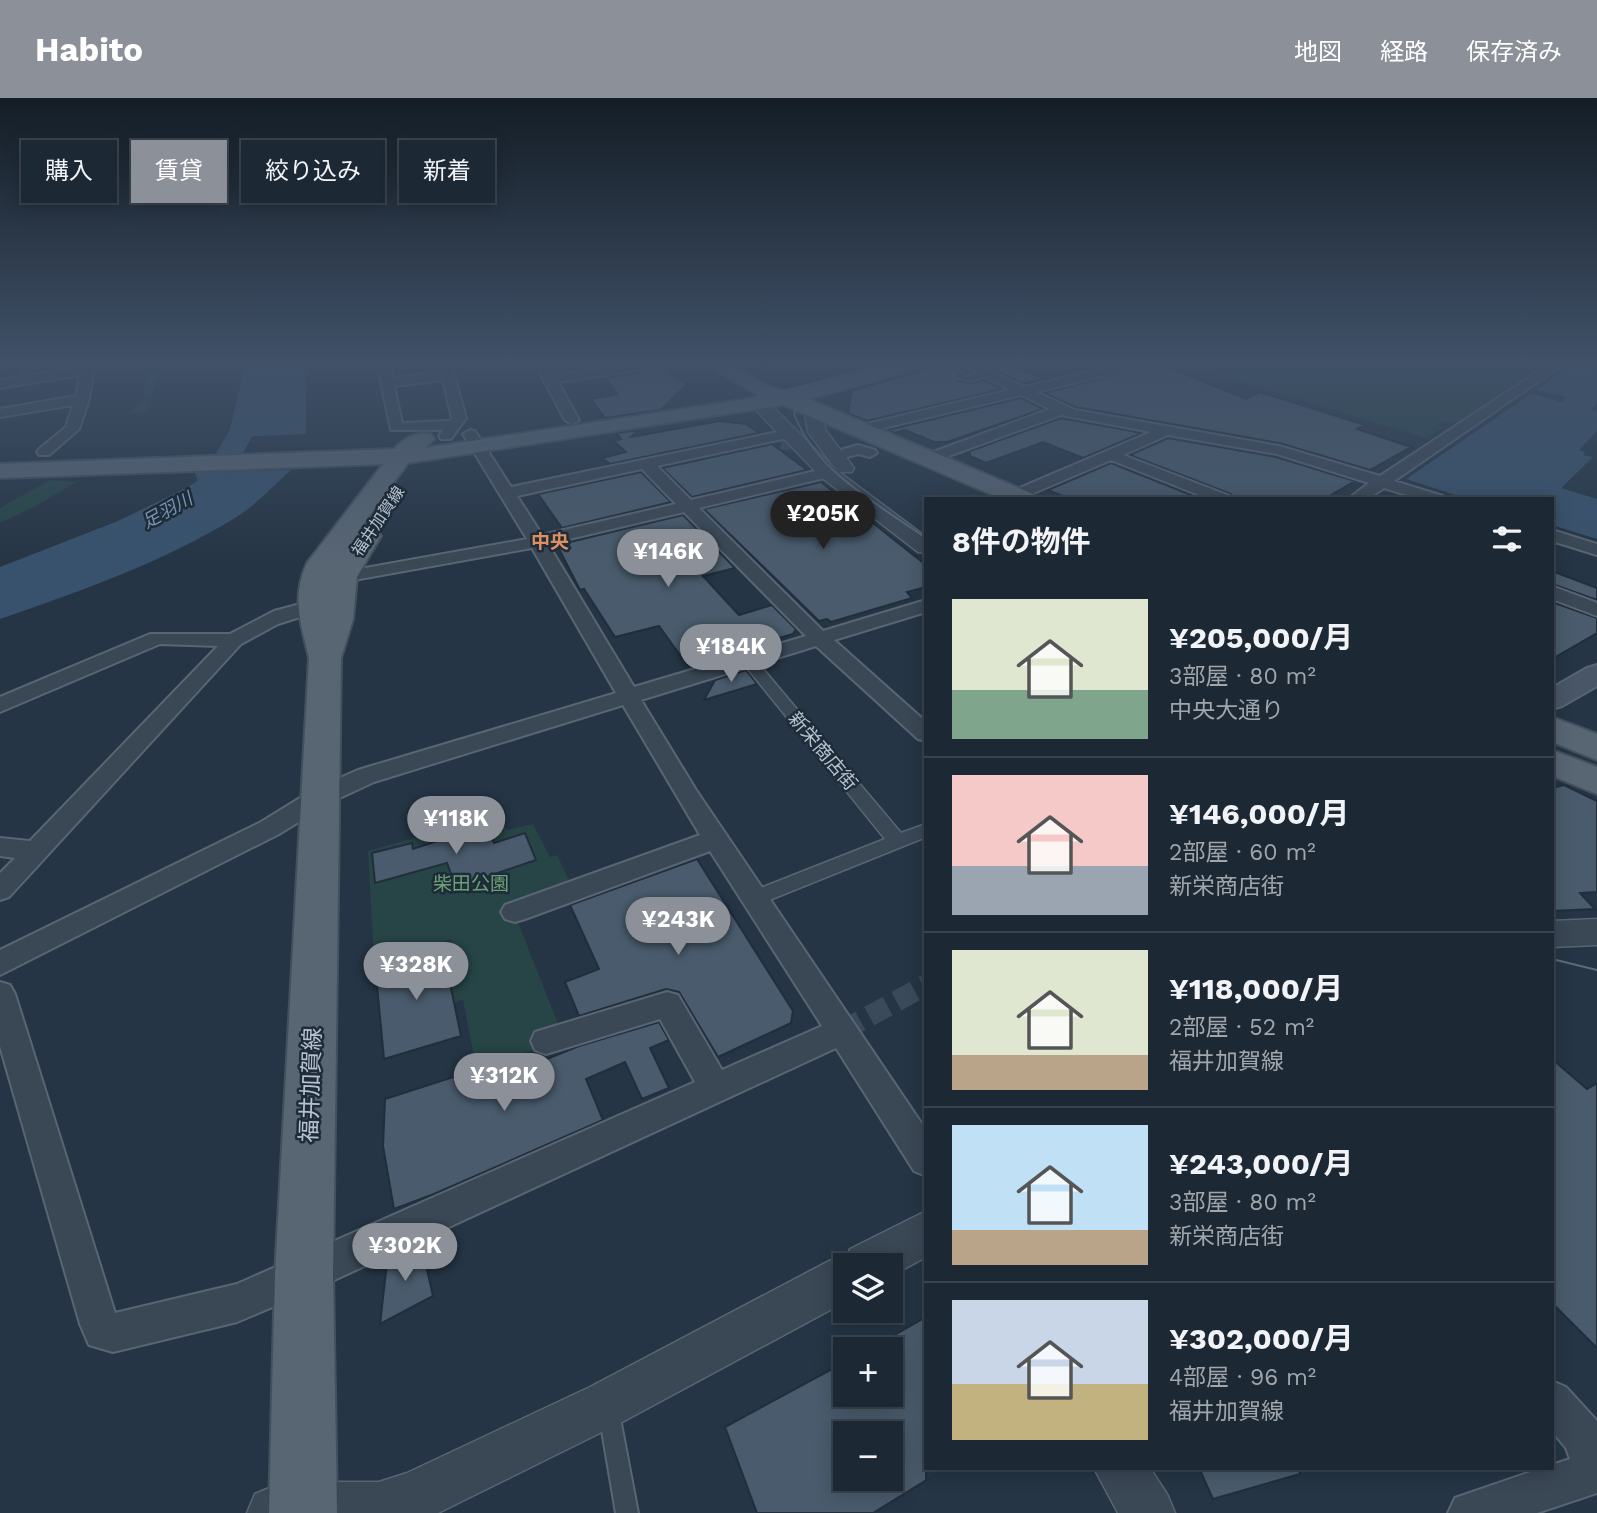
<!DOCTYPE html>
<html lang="ja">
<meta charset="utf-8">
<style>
body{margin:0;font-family:"Work Sans","Noto Sans JP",sans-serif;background:#25303c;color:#f1f3f6;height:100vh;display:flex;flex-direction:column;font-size:26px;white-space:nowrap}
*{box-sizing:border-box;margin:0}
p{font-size:23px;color:#a0a6ac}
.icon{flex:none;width:38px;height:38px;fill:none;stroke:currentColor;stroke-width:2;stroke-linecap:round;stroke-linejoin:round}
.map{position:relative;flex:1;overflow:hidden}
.panel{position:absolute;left:924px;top:399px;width:630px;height:973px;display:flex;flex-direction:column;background:#1c2834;border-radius:0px;box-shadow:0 4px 18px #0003,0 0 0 2px #3a444f}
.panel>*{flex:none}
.guide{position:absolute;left:21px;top:42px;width:665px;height:63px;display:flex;gap:14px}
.fabs{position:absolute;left:833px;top:1155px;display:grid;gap:14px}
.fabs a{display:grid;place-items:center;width:70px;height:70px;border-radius:0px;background:#1c2834;box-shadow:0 4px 18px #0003,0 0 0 2px #3a444f;font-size:35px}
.price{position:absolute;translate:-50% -60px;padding:0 16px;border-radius:24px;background:#8c9099;color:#fff;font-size:23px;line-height:46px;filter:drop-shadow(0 2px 4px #0008)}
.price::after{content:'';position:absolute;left:50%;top:42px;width:21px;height:16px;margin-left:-10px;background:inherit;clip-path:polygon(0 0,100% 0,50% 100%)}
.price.active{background:#222;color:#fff}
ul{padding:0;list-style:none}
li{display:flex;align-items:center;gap:21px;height:175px;padding:0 28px}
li+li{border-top:2px solid #3a444f}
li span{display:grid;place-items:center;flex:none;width:196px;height:140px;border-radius:0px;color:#555}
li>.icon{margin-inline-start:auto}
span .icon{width:84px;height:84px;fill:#fffc;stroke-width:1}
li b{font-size:30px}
h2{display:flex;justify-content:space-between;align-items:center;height:84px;padding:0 28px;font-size:30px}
.tag{padding:0 24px;border-radius:0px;background:#1c2834;box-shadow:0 4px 18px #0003,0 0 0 2px #3a444f;font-size:24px;line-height:63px}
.tag.active{background:#8c9099;color:#fff}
header{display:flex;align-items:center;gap:42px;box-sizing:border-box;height:98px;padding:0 35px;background:#8c9099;color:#fff}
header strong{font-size:33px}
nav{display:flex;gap:38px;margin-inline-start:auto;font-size:24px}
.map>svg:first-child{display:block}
.green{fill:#274546}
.water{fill:#38526d}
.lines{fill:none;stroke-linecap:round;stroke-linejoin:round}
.river{fill:#38526d;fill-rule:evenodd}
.building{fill:#495b6c;stroke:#212e3c;stroke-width:2;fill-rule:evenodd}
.pedestrian-tunnel-far1{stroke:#3b4a5a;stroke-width:10;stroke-dasharray:10 5;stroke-linecap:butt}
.pedestrian-tunnel{stroke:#3b4a5a;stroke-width:21;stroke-dasharray:21 10;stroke-linecap:butt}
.service-casing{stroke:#596572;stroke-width:4}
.pedestrian-casing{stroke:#596572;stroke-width:3}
.minor-casing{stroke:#596572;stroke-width:4}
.tertiary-casing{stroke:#596572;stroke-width:3}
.secondary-casing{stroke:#596572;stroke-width:4}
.primary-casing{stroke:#44505e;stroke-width:4}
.service{fill:#3a4755;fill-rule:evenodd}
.pedestrian{fill:#3a4755;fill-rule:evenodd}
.minor{fill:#3a4755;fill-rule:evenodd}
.tertiary{fill:#3a4755;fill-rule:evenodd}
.secondary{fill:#485668;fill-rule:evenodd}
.primary{fill:#586674;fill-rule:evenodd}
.tram{stroke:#5c6b7c;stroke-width:2}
.labels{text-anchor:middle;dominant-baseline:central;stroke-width:5;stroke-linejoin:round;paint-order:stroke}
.far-street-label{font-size:16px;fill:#b8c2ce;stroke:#1e2c3a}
.far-water-label{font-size:18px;font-style:italic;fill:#7695b3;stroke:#1e2c3a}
.far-quarter-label{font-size:19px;font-weight:bold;fill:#de8f62;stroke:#1e2c3a}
.street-label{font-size:19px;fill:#b8c2ce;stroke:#1e2c3a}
.park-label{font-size:19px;fill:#6da175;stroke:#1e2c3a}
.near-street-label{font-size:23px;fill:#b8c2ce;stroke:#1e2c3a}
</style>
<header>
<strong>Habito</strong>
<nav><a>地図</a><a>経路</a><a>保存済み</a></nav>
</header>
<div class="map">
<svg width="1597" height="1415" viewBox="0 0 1597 1415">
<rect width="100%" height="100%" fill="#253545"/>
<path class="green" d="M136,265H161L147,314L126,316L143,302L147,267Z
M1179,265H1551L1552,266L1461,325L1441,324L1439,327L1443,330L1426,340Z
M50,382L76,384L36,408L0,425V410Z
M499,716L507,732L533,726L550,759L557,757L578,800L517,822L565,943L476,969L463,902L380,928L378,908L460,882L451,841L374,863L368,753Z"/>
<path class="water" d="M241,265H306V336L238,339L242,291Z
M1571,265H1597V305L1591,311L1597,313V333L1579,352L1585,354L1583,357L1593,359L1561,390L1597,401V441L1552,427V401H1468L1406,381L1531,296L1562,304L1567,299L1537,292Z
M291,372C274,387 257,406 238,418C164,464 81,493 0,521V469L118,423L198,384L195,374Z"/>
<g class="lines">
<path class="river" d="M246,265H268L256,331L227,385L223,391L200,406L190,409L180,406L176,400L180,394L202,380L230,331Z"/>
</g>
<path class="building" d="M931,265H956L971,275L958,277V283L972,285L984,282L1003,291L867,323L848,315L852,292L926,272Z
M1002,265L1047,281L1024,286L991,271Z
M1160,266L1246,301L1260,294L1365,327L1357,331L1411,349L1370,372L1279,345L1076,309L1044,295Z
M662,271L687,286L661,312L605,320L591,301L618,296L605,280Z
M1021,300L1043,311L947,344H934L905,332L895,335L888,332Z
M1061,320L1142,335L1083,360L1043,344L986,365L970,358V353Z
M720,323L746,326L759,335L610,366L602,360L626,354L614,343L621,341L616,335L639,332L631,339Z
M1168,340L1276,359L1355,383L1324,401H1234L1231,396L1130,357Z
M772,346L807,372L692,399L662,370Z
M1111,365L1201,401H1070L1048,392Z
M641,374L671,404L562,430L538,396Z
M821,384L926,467V489L907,494L912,500L831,524L827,521L819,523L704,411Z
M683,417L735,470L703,478L739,517L772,507L796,531L793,536L732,554L735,556L727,559L729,555L687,567L659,528L615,539L584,491L580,492L557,447Z
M1552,473L1597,490V502L1552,486Z
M1552,504L1597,520V535L1552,561Z
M746,572L757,586L704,602L715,582Z
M1564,687L1597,703V794L1580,795L1595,811L1552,813V690Z
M485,724L494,745L525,735L536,762L456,789L447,765L375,785L372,755L412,745L413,751L461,735L460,732Z
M697,761L793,913L791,925L718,959L679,894L666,891L579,918L565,884L599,871L570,807Z
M442,847L461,938L384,961L375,866Z
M659,924L669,942L650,950L669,990L642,1001L625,964L586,981L603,1022L434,1096L394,1111L383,1048L385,1001L475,972L476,982L486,979L487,985L579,948Z
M1552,961L1587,991L1597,985V1250L1552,1205Z
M421,1145L433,1198L380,1226L387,1165L390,1159Z
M926,1219V1381H928L873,1415H757L725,1329L845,1264V1297H891V1239ZM845,1335H891V1381H845Z
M1199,1370H1299L1300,1376L1213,1401Z"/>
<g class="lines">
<path class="pedestrian-tunnel-far1" d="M781,346L806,350"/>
<path class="pedestrian-tunnel" d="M842,933L926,887"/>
<defs>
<path id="service" d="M22,265H28L29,283L24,282Z
M991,265H999L977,273L974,271Z
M988,274L990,275V277L971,283L959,280Z
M609,1305L616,1308L619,1315L638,1415H616L599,1315L602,1308Z"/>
<path id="pedestrian" d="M748,558L753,559L901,735L926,726V739L762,805L755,807L748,805L745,800L748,795L885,741L743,565L741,562Z"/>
<path id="minor" d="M83,265H95L89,301L79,331L49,357H39L37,354L39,351L66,329L73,307L0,319V311L76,298L80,277L0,290V282L82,269Z
M377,265H389L393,280L441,274L439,265H451L466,320L451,341H441L439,338L443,332H391ZM443,282L452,320L450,323L402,325L394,288Z
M535,265H547L554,277L638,265H667L661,269L558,284L579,322L572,326L565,322Z
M958,265H973L1024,289L1127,265H1147L1145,268L1036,294L1075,312L1279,348L1380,378L1551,265H1565L1394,383L1443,398L1445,401H1420L1384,390L1367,401H1348L1369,385L1277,356L1168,337L1123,357L1230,398L1232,401H1209L1111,362L1022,400H1010L1008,397L1010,394L1151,334L1061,317L935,363H925L922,360L925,357L1050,311L1021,297L863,335L856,331L858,328L1010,292Z
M470,332L475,333L511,389L787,332L792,333L794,336L792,339L657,368L691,402L828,370L833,372L836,375L833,378L699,410L823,533L926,502V514L834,542L926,624V643L918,641L816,548L641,602L696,692L926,1032V1078L914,1073L836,950L317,1190L237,1224L113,1254L89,1247L80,1226L0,948V884L10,887L15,896L115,1215L237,1186L695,984L660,921L546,956L535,952L531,943L535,934L667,894L678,897L722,972L822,928L710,753L525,821L515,824L505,821L501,814L505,807L700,737L623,607L374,684L331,704L279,736L0,877V852L261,724L313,692L358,672L616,595L532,450L343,484L334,479L343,474L527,441L463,336ZM642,371L676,406L542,437L517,398ZM684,414L806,538L634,589L548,446Z
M858,347L875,352L877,355L870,359L858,356L847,359L844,367H834L831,364L834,354Z
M1552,432L1597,446V457L1552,443Z
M1552,488L1597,505V518L1552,501Z
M312,503L322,509L319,513L278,526L241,546L9,799L0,802V775L15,760L0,758V740L30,743L218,548L160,546L0,614V599L150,536H230L274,513Z
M1552,1283L1566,1289L1597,1323V1395L1537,1415H1448L1455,1400L1542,1370H1552V1367L1570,1361L1566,1350L1552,1333Z"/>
<path id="tertiary" d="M760,301L766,302L838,374L808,334L804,311L812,306L818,307L826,333L854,370L852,374H839L926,439V455L918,454L821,379L754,310L752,306L754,302Z
M1597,821V847L1552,849V823Z
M926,1113V1159L891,1178V1167H845V1204L624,1323L438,1415H247L255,1396L274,1388L303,1384H379L407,1375L590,1289L829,1163L848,1157L850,1151Z
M1094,1370H1150L1167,1396L1175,1415H1118Z"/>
<path id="secondary" d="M1597,567V588L1562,608L1552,611V590L1587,570Z"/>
<path id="primary" d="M704,265H728L768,288L786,294L898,265H928L925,269L808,301L1033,396L1037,401H1002L783,307L408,365L359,432L367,430L377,432L381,438L357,479L353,521L341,560L333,1177L337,1415H269L275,1177L309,560C301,525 291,500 307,465L383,366L0,380V366L394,351C403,341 417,333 431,336L434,341L425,350L761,299Z
M1552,619L1597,636V662L1552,644Z
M1552,652L1597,669V696L1552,678Z"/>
</defs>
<use href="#service" class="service-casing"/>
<use href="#pedestrian" class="pedestrian-casing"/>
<use href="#minor" class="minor-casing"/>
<use href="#tertiary" class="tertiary-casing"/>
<use href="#secondary" class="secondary-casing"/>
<use href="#primary" class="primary-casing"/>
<use href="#service" class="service"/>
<use href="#pedestrian" class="pedestrian"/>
<use href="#minor" class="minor"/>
<use href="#tertiary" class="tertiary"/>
<use href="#secondary" class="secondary"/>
<use href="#primary" class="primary"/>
<path class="tram" d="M815,290L802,298L794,316C816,374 878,406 926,440
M0,368L427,351L732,306L894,265
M1552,861L1597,872"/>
</g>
<linearGradient id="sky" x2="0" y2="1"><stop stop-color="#141d26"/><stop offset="0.57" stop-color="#405168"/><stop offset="1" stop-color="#405168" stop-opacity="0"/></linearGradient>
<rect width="1597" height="463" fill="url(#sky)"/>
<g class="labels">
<g class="far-street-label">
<text transform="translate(378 423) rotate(-56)">福井加賀線</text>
</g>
<g class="far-water-label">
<text transform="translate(167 412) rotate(-29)">足羽川</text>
</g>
<g class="far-quarter-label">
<text x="550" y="443">中央</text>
</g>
<g class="street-label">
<text transform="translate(823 653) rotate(50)">新栄商店街</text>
</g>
<g class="park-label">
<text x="471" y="785">柴田公園</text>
</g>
<g class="near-street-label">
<text transform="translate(311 987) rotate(-88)">福井加賀線</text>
</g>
</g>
</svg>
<div class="fabs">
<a><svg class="icon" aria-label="layers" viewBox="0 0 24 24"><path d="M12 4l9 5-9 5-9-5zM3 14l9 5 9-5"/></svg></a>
<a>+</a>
<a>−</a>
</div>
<b class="price active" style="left:823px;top:453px">¥205K</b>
<b class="price" style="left:668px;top:491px">¥146K</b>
<b class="price" style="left:731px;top:586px">¥184K</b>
<b class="price" style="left:456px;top:758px">¥118K</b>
<b class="price" style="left:678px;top:859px">¥243K</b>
<b class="price" style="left:416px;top:904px">¥328K</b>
<b class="price" style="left:504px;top:1015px">¥312K</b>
<b class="price" style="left:405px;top:1185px">¥302K</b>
<div class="guide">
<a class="tag">購入</a>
<a class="tag active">賃貸</a>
<a class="tag">絞り込み</a>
<a class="tag">新着</a>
</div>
<section class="panel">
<h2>8件の物件<svg class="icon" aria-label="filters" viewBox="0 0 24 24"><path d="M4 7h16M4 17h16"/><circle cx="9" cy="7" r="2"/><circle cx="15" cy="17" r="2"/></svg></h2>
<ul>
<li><span style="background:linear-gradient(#dfe7d0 65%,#7fa58c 0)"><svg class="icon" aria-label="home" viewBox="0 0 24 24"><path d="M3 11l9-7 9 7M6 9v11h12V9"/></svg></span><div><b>¥205,000/月</b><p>3部屋 · 80 m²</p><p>中央大通り</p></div></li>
<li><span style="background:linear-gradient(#f6c9c9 65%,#9aa5b1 0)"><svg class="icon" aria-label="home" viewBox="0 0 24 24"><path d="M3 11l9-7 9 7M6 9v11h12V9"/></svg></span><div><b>¥146,000/月</b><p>2部屋 · 60 m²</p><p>新栄商店街</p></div></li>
<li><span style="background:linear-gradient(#dfe7d0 75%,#b9a48a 0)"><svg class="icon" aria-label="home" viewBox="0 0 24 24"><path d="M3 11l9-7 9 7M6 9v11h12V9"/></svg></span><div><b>¥118,000/月</b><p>2部屋 · 52 m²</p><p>福井加賀線</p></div></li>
<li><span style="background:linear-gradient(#bfe0f5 75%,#b9a48a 0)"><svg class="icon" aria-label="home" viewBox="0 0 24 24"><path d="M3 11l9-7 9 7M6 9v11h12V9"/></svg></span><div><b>¥243,000/月</b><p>3部屋 · 80 m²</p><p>新栄商店街</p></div></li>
<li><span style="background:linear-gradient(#c9d6e8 60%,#c2b280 0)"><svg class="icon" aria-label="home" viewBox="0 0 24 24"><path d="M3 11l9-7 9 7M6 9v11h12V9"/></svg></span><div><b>¥302,000/月</b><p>4部屋 · 96 m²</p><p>福井加賀線</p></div></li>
</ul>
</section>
</div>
